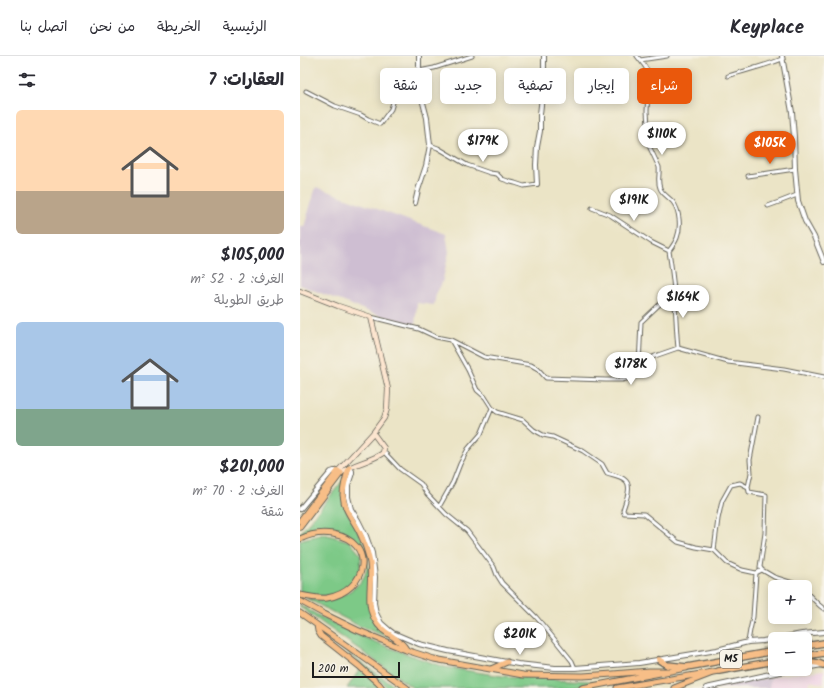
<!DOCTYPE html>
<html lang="ar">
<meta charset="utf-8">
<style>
body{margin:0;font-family:Kalam,"Playpen Sans Arabic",sans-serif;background:#f2f2f3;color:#2b2b33;direction:rtl;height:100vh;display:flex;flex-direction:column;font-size:15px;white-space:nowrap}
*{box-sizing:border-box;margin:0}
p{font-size:13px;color:#7c7c81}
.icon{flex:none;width:22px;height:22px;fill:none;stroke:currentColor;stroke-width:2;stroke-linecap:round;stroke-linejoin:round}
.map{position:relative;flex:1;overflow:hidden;direction:ltr}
.drawer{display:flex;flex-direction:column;background:#fff;width:300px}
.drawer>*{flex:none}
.banner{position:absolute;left:12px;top:12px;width:380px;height:36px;direction:rtl;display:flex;gap:8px}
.tools{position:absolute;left:468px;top:524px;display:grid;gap:8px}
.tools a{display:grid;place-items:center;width:44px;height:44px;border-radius:6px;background:#fff;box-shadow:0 2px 10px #0003;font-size:20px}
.scale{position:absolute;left:12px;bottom:10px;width:88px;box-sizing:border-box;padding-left:4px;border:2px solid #1c1c1c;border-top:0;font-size:11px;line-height:14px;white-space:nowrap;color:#1c1c1c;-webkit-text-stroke:3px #f7f3e8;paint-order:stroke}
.price{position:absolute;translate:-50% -34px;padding:0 9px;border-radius:14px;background:#fff;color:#222;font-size:13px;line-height:26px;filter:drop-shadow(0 1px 2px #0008)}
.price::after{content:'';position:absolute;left:50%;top:24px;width:12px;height:9px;margin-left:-6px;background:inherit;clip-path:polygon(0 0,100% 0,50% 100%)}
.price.active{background:#ea580c;color:#fff}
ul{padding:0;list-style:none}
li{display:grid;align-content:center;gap:8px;height:212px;padding:0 16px}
li span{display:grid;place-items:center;height:124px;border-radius:6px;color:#555}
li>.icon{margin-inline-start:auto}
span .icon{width:72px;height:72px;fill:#fffc;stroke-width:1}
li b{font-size:17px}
h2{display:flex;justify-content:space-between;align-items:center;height:48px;padding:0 16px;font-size:17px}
.tag{padding:0 14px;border-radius:6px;background:#fff;box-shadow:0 2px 10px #0003;font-size:14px;line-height:36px}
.tag.active{background:#ea580c;color:#fff}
header{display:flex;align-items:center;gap:24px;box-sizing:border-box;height:56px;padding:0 20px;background:#fff;border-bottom:1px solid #e1e1e2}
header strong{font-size:19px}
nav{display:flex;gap:22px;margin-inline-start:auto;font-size:14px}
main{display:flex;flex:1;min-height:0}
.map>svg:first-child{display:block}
.built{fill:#f0d0e5}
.industrial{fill:#cebed2}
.green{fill:#7dc987;stroke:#4c7252}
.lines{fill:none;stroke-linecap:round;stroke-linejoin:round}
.tertiary-tunnel{stroke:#c2bca4;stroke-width:4;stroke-dasharray:4 2;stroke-linecap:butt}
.minor-casing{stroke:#646258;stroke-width:5}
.tertiary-casing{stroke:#646258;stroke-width:6}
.secondary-casing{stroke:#646258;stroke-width:6}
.trunk-casing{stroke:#646258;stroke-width:7}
.motorway-casing{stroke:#646258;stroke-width:8}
.minor{stroke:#fff;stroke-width:3}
.tertiary{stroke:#fff;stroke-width:4}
.secondary{stroke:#fce5cf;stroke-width:4.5}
.trunk{stroke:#f7be87;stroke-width:5}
.motorway{stroke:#f7be87;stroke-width:5.5}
.labels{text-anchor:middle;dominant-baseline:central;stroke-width:3;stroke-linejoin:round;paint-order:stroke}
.shield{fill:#f7f3e8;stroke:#5e5c59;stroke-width:1}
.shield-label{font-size:11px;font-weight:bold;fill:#1c1c1c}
</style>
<header>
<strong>Keyplace</strong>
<nav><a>الرئيسية</a><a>الخريطة</a><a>من نحن</a><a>اتصل بنا</a></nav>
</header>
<main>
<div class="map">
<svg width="524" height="632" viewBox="0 0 524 632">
<rect width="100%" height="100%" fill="#f7f3e8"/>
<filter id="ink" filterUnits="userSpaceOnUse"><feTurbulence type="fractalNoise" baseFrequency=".025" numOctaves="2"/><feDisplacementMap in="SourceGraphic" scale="8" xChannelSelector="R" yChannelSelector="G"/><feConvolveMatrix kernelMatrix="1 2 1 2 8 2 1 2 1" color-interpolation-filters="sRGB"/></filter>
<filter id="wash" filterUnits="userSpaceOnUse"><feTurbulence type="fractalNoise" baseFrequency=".012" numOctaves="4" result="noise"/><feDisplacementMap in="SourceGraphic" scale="16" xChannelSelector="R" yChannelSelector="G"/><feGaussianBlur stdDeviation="0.9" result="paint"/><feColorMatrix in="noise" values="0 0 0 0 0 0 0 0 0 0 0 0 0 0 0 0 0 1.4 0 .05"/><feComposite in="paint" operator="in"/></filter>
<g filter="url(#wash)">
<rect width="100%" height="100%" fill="#ebe4c6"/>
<path class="built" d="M524,614V628L510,625L509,632H469L471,621Z"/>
<path class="industrial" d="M16,131L146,178L149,196L142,227L136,238L134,249L117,247L115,269L75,258L0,229V169L4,171Z
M471,621L469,632H416Z"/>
<path class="green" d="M47,419L44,449L65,489L71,527L75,568L84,578L90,582L59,570L6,542C13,543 21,544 28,544C36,543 43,539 50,535C86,512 60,472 23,474C15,474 8,477 0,481V478Z
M24,478L49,485L61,499L60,519L43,535L26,540H18L0,536V485L3,483Z
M0,549L21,561L56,578L90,592L144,611L202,620L305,626L270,632H113L0,551Z
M41,592L97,632H87L85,629L73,618Z
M60,613L81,632H47Z"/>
</g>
<g filter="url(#ink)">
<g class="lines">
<path class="tertiary-tunnel" d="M463,585L470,618"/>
<defs>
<path id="minor" d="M337,0L344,9L349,17V20L347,55L349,86L350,92L359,111C360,118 357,125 360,132C362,138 369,141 373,146C380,155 381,172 377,182C375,187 372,191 369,195C371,208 373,222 374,235C376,254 376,273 378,292
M340,4L367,0
M119,15L134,12L172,0
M428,20C446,14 465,10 482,3
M6,35L35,50L61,59L68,63L80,68L91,53L99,26L108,23L119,22
M130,89L138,92L167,109L190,117L197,118L202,123L211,126L215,127L224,130L237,128
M448,120L495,113
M468,150L479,146L497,139
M292,152L310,159L351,186L369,195
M71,261L119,273L136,281L151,284L184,301L231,309L238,313L246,322L306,324H322L330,322L335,312L339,309L355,300L378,292L428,306L484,313L524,321
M151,284L168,314L177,334L185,341L192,352L197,356L223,364L234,374L243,379L253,381L283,395L302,408L307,417C313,419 321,420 325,424C333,430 325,446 323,454L324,457L344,458L378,486L396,491L414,494
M339,309L341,266L363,245
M458,361L450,404L451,417L448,431L449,436L466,439L465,477L460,511L462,514
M84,396L100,413L121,428L127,438L146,458L167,475L194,511L197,519L202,527L236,561L247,574L272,605L275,612
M448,431L440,427L431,429L422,445L418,463L414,494L427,507L442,514L456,517L462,514L474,521L499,529L501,531
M139,451L153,426L160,408L168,393L181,378L192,352
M505,535L519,549L524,553
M448,586L450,574L453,561L456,517"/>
<path id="tertiary" d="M482,0L492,56L494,81L495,113L498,145L505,165L514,181L524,206
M237,128L236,109L237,91L240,75V58L244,23V0
M115,147L118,134L126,110L130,89L127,62L120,35L119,15V0
M49,412L52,415V417L48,429V441L51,453L58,464L66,480L72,497L75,521L74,547L76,557L81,567L89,574L93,577L119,588L148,595L218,608L255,612H275L339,607L417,594L448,586L463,585L502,578L524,576
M0,453L31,416L34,415H38
M505,612L522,609
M406,632L470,618L497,613"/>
<path id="secondary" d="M0,235L38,250L71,261L88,333L87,353L84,362L73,377L38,415
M41,417C53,407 70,406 83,397L84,392L73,377"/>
<path id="trunk" d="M49,412C46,421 43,430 43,439C44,454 53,463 59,475C64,485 68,496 70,507C73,526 65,546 75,564C82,578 98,580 106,593
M0,465L38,415
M0,471L41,417
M0,483C10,478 22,476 33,478C77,486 68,535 27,542C18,543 9,541 0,539
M0,545L24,558L57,574L106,594L134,603L223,619L283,620L313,618L349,615H369
M0,557L107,632
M17,569L18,575L21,580L59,610L79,628L82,632
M191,613L207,606
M282,632L386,612
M317,632L419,615
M374,632L410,618"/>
<path id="motorway" d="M505,590L524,587
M505,600L524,597
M359,604L367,609L387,611L475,595
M505,605L518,607L523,609
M419,615L475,605"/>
</defs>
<use href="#minor" class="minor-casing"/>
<use href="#tertiary" class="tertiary-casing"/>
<use href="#secondary" class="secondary-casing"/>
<use href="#trunk" class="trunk-casing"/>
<use href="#motorway" class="motorway-casing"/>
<use href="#minor" class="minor"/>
<use href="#tertiary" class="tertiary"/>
<use href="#secondary" class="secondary"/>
<use href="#trunk" class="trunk"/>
<use href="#motorway" class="motorway"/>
</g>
</g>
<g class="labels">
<rect class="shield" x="420" y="594" width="22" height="18" rx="3"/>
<g class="shield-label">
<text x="431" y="603">M5</text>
</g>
</g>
</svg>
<div class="tools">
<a>+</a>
<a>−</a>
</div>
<div class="scale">200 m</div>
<b class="price" style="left:362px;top:100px">$110K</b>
<b class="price" style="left:183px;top:107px">$179K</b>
<b class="price active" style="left:470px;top:109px">$105K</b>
<b class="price" style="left:334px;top:166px">$191K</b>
<b class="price" style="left:383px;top:263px">$164K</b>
<b class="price" style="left:331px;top:330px">$178K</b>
<b class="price" style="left:220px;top:600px">$201K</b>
<div class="banner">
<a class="tag active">شراء</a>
<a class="tag">إيجار</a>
<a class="tag">تصفية</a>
<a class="tag">جديد</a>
<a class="tag">شقة</a>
</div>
</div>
<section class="drawer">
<h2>العقارات: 7<svg class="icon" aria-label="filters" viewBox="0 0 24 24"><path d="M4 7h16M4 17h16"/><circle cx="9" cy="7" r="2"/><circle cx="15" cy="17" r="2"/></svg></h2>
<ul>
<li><span style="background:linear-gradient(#ffd9b3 65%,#b9a48a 0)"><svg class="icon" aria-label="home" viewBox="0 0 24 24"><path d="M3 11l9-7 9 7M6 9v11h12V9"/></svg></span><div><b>$105,000</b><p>الغرف: 2 · 52 m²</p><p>طريق الطويلة</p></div></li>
<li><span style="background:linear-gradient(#a9c7e8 70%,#7fa58c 0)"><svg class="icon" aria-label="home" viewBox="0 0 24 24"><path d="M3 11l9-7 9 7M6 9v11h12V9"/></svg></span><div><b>$201,000</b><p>الغرف: 2 · 70 m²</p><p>شقة</p></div></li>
</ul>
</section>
</main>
